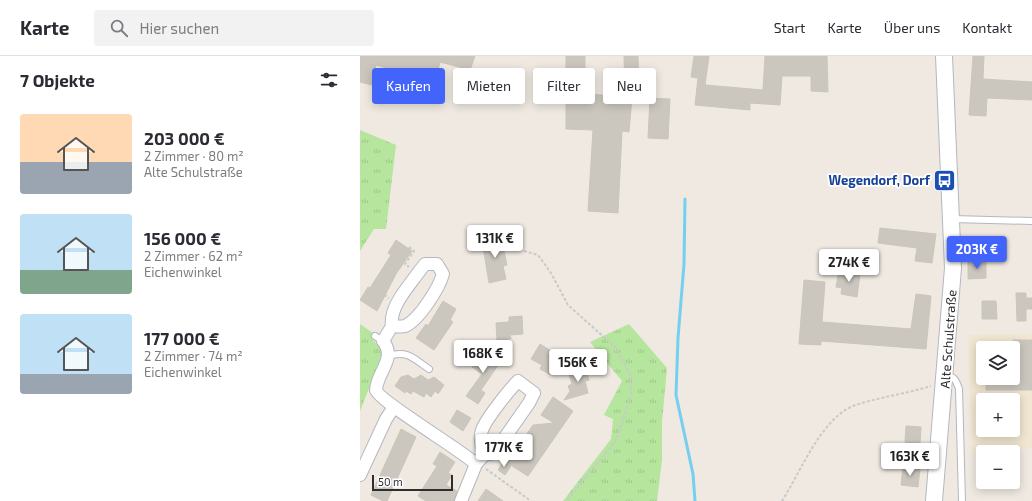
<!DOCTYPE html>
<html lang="de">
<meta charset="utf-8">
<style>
body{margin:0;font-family:"Exo 2",sans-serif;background:#f2f2f3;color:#2b2b33;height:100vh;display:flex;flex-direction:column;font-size:15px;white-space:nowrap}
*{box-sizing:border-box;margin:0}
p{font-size:13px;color:#7c7c81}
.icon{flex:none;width:22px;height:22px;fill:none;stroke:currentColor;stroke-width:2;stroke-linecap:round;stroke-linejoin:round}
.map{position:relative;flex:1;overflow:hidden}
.drawer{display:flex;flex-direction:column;background:#fff;width:360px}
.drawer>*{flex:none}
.guide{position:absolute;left:12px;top:12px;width:380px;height:36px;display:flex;gap:8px}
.tools{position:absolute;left:616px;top:285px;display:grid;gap:8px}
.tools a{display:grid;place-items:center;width:44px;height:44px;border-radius:4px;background:#fff;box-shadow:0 2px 10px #0003;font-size:20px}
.scale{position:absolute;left:12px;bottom:10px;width:81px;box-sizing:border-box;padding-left:4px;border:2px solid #2e2e2e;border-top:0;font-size:11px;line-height:14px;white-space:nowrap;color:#2e2e2e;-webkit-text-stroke:3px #fff;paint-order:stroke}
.price{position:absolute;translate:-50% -34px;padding:0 9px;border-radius:4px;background:#fff;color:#222;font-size:13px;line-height:26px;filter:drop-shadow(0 1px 2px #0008)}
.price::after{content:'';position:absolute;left:50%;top:24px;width:12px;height:9px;margin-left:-6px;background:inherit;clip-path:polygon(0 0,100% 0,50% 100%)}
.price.current{background:#4264fb;color:#fff}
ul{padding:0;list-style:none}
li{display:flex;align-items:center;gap:12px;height:100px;padding:0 20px}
li span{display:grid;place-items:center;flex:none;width:112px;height:80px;border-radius:4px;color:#555}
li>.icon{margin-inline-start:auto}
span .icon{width:48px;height:48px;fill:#fffc;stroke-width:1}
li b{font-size:17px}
h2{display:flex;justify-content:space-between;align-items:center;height:48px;padding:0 20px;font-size:17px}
.pill{padding:0 14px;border-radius:4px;background:#fff;box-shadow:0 2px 10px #0003;font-size:14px;line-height:36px}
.pill.current{background:#4264fb;color:#fff}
header{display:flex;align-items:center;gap:24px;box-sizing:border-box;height:56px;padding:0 20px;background:#fff;border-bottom:1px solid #e1e1e2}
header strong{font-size:19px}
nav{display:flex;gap:22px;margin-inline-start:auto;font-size:14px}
.search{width:280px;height:36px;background:#f2f2f3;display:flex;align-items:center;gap:10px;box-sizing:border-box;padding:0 14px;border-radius:4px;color:#7c7c81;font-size:15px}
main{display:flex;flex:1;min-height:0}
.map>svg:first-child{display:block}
.education{fill:#f0e6d1;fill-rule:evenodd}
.grass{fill:url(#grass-tufts)}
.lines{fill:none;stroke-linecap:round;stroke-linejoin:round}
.stream{stroke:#75cff0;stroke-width:3}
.building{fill:#cbc7bf;stroke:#cbc5ba}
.service-casing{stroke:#b4b7c1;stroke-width:8}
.minor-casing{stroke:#b4b7c1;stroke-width:14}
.tertiary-casing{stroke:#b4b7c1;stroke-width:18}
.path{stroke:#c9c9c9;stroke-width:2;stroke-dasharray:3 2;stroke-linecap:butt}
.service{stroke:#fff;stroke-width:6}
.minor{stroke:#fff;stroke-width:12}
.tertiary{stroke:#fff;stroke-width:16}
.labels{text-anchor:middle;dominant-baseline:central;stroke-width:3.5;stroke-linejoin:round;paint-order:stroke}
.transit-label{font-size:13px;font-weight:bold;fill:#164399;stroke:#fff;text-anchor:end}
.street-label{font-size:13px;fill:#2e2e2e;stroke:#fff}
</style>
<header>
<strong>Karte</strong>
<div class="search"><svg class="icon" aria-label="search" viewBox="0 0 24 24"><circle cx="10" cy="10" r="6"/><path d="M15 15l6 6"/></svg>Hier suchen</div>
<nav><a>Start</a><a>Karte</a><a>Über uns</a><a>Kontakt</a></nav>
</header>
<main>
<section class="drawer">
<h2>7 Objekte<svg class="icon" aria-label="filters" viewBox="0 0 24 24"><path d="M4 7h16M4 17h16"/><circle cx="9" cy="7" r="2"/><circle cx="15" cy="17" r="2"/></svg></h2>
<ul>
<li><span style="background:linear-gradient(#ffd9b3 60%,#9aa5b1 0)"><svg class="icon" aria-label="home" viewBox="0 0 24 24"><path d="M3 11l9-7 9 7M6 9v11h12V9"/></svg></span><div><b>203 000 €</b><p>2 Zimmer · 80 m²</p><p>Alte Schulstraße</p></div></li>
<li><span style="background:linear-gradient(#bfe0f5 70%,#7fa58c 0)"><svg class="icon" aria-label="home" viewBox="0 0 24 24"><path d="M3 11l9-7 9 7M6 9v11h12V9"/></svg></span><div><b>156 000 €</b><p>2 Zimmer · 62 m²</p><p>Eichenwinkel</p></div></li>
<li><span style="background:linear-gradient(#bfe0f5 75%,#9aa5b1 0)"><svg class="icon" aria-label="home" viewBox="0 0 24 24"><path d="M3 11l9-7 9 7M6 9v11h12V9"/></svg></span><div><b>177 000 €</b><p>2 Zimmer · 74 m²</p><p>Eichenwinkel</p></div></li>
</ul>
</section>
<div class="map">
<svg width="672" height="445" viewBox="0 0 672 445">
<defs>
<pattern id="grass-tufts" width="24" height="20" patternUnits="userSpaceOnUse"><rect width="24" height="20" fill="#b6e59e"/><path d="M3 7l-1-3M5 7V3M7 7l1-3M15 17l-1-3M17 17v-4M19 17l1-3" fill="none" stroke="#9dc588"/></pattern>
</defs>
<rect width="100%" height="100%" fill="#efe9e1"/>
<path class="education" d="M672,278V392L612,396L608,279ZM623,292H653V322H623ZM623,344H653V374H623Z"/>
<path class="grass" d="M0,74L36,89L26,173H14L0,195Z
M0,268L13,277L12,283L24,295L0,355Z
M269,268L307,312L302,366V404L297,445H203L251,383L253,363L244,359L262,325L230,286Z"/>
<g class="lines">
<path class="stream" d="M325,143L324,208L318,282L316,339L333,418L335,445"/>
</g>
<path class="building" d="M0,0H115L110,14L80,6L77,18L53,11L51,19L16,9L12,29L0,26Z
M206,0H225V38L272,41L269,76L262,75L258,157L228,155L233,74L206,73Z
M264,0H278L279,30L265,31Z
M334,0H349L345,29L403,34L405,0H467L468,36L451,35V20H422L420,49L390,47V54L335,49L338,22L331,21Z
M613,0H624L623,23L672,26V44L627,42L626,60L609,59Z
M290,42L310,43L308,83L288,82Z
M520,172L576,178L572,207L555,205L557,192L518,187Z
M141,181L147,209L143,210L146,223L129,227L122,185Z
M36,184L52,195L36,218L17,255L0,244L8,231L10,232L31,199L28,197Z
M608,205H626V222L608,223Z
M479,215L500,218L497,241L481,238L482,232L476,231Z
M444,224L465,226L462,266L551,273L556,238L571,240L566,293L461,285V289L439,288Z
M656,237H666V242H672V253H666V265H657Z
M83,245L96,253L90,264L93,266L74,294L56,282L66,268L68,270Z
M622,245H636L637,263H622Z
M162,260L163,278L150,279L151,283L137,284L136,267L149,266V261Z
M653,284H672V334H626V322H653Z
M180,288L191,295L189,298L200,304L191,319L180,313L182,309L171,303Z
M124,293L141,305L121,334L125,337L118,348L106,340L122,318L112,311Z
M225,311L229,324L225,325L228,337L204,344L210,335L208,330L212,328L208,316Z
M48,319L54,323L61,319L68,324L74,321L84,329L78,338L75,335L71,341L66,337L64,341L53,335L51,338L46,335L45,337L35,330L41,321Z
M193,341L213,355L168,420L147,407L173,369L194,367L181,359Z
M97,354L111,362L103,375L90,366Z
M546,370L561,371L560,388L545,386Z
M41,373L56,381L27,445H23L11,439Z
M80,396L95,406L88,417L92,419L86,429L97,435L94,445H66L58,440L77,410L73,408Z
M144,405L151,410L145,419L138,414Z
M543,411L560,413L558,431L541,429Z
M126,433L143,445H118Z"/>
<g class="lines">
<defs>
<path id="service" d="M592,163L672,165
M15,280L23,285
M29,300C48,294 54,303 69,313
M585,319C595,321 596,324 599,333L602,445"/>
<path id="minor" d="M32,270C29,250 50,229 61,213L65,208H77L83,218C79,232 59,264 45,270C41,271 36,270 32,270L23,285C37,302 17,316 16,334C19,345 101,394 116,408L101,445
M116,408L124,399L134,397L169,347L174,337L158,325C149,334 126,363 122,374C119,382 122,391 124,399
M0,419L26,363L34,351"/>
<path id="tertiary" d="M574,445L593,212L584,0"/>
</defs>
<use href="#service" class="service-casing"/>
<use href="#minor" class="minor-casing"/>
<use href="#tertiary" class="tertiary-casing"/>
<path class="path" d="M49,191L54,195L45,208L49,211
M164,195L178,199L191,217L208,249L255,291L271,320V340L257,383L207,445
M12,230L29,242
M126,413L171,445
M422,445C440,417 461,363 493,350C518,341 546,338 571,330"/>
<use href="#service" class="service"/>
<use href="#minor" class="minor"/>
<use href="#tertiary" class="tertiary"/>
</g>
<defs>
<symbol id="bus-square" viewBox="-11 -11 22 22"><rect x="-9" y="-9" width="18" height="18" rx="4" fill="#1a4fb4" stroke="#fff"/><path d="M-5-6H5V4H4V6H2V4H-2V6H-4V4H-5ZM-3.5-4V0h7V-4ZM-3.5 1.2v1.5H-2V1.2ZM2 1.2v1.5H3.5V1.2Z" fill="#fff"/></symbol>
</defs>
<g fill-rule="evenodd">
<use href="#bus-square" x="572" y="112" width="25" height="25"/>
</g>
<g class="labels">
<g class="transit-label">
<text x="570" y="124">Wegendorf, Dorf</text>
</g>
<g class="street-label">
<text transform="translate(588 283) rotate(-86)">Alte Schulstraße</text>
</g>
</g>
</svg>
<div class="tools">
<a><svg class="icon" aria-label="layers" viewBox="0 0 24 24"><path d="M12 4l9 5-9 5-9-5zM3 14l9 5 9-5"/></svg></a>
<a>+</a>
<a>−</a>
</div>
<div class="scale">50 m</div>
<b class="price" style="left:135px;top:203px">131K €</b>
<b class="price current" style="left:617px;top:214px">203K €</b>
<b class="price" style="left:489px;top:227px">274K €</b>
<b class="price" style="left:123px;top:318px">168K €</b>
<b class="price" style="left:218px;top:327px">156K €</b>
<b class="price" style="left:144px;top:412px">177K €</b>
<b class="price" style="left:550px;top:421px">163K €</b>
<div class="guide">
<a class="pill current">Kaufen</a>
<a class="pill">Mieten</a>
<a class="pill">Filter</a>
<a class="pill">Neu</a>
</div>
</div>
</main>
